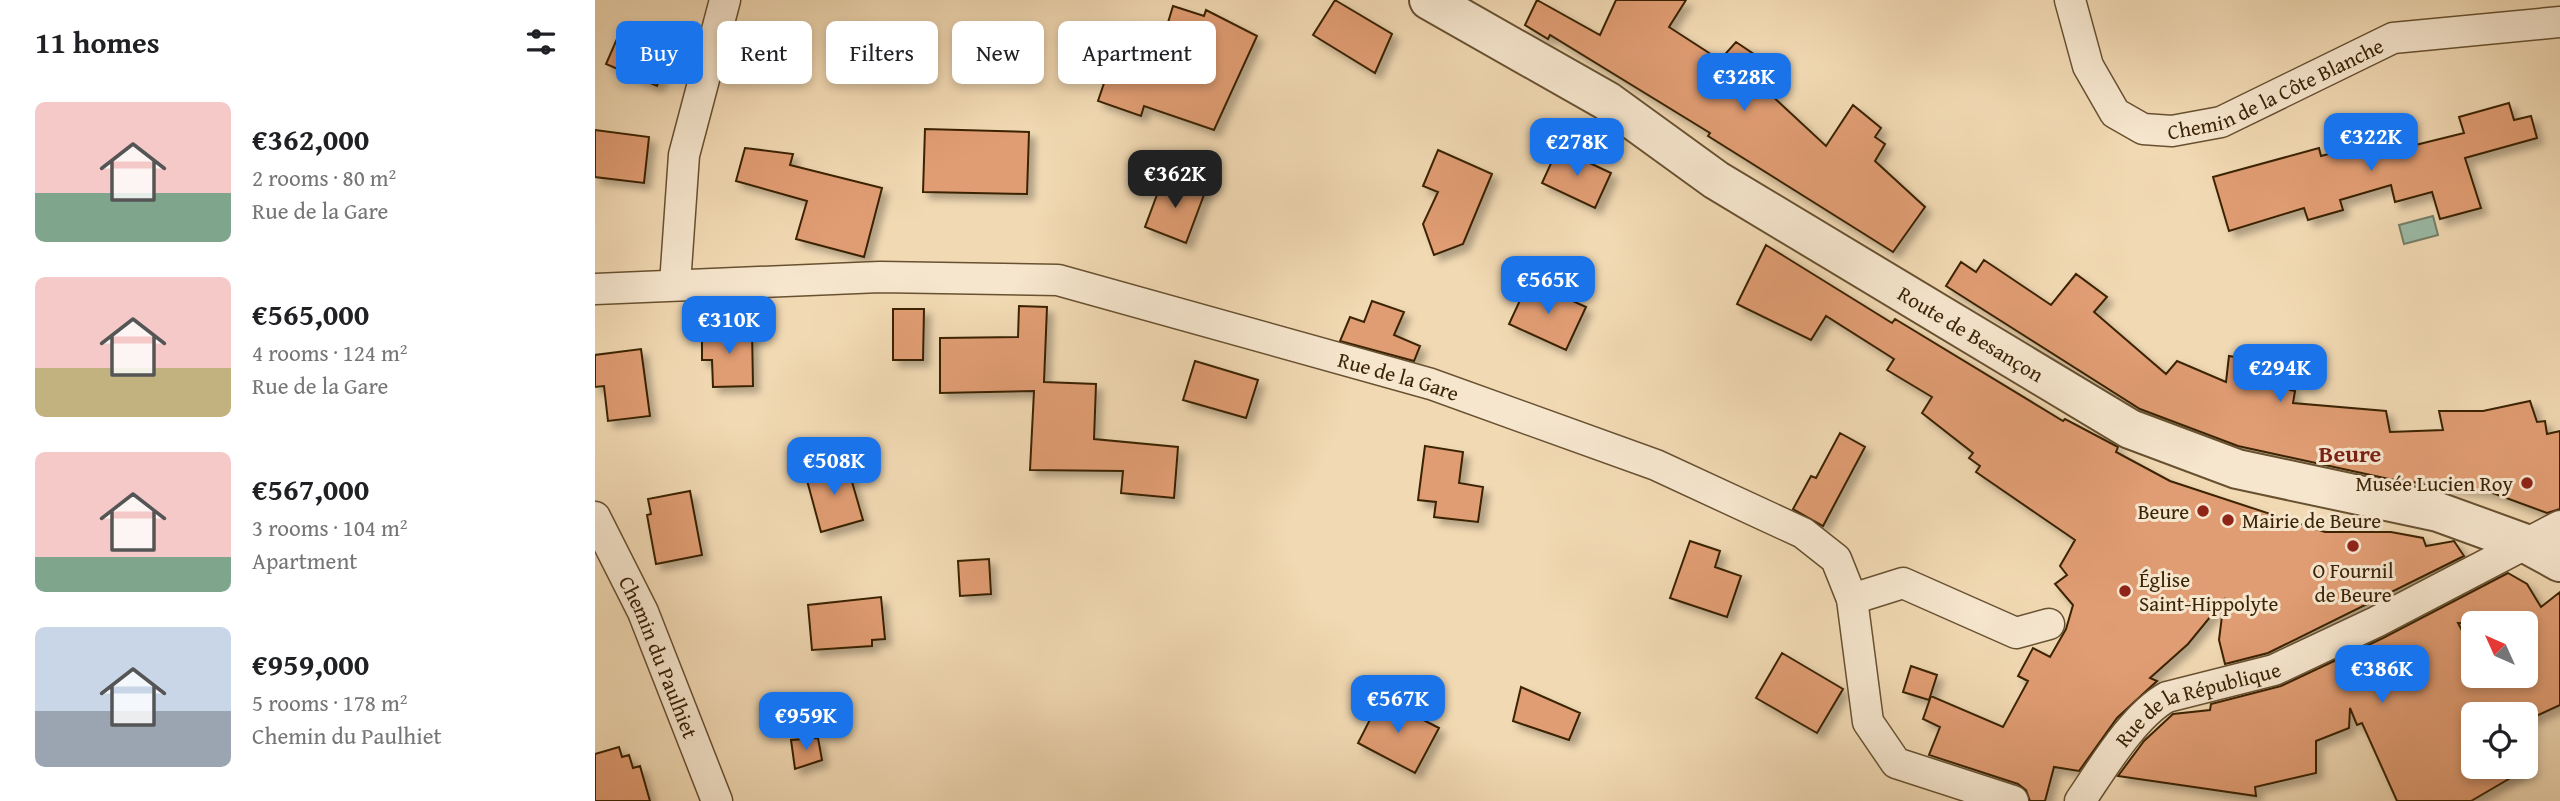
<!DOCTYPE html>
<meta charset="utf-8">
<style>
body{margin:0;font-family:"Gentium Book Plus",serif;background:#f2f2f2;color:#202124;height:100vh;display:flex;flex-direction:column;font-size:26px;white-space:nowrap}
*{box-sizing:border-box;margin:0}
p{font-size:23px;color:#757577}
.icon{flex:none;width:38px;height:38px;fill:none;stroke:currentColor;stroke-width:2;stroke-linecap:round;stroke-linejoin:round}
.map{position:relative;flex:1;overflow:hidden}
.sheet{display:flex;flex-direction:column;background:#fff;width:595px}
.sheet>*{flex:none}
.hud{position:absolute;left:21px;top:21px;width:665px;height:63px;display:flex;gap:14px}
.needle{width:46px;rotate:315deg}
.tools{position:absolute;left:1866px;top:611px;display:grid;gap:14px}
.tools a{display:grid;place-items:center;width:77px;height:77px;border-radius:10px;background:#fff;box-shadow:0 4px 10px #0003;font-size:35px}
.price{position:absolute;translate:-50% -60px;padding:0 16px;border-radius:14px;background:#1a73e8;color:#fff;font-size:23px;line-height:46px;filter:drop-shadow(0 2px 4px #0008)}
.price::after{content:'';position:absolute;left:50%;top:42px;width:21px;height:16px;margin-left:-10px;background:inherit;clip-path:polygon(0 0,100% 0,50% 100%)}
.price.on{background:#222;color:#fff}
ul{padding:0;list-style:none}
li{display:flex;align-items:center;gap:21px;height:175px;padding:0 35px}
li span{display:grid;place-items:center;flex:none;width:196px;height:140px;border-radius:10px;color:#555}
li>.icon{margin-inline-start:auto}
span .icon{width:84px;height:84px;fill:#fffc;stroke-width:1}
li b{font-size:30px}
h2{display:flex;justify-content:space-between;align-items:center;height:84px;padding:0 35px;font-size:30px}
.chip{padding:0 24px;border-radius:10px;background:#fff;box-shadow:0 4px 10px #0003;font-size:24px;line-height:63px}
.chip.on{background:#1a73e8;color:#fff}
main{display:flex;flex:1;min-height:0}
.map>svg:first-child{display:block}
.water{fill:#9cbba7;stroke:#757f67;stroke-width:2}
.building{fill:#e09c72;stroke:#3b2406;stroke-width:2;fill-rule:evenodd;filter:url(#shadow)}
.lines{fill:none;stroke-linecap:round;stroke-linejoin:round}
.minor-casing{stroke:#685131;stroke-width:33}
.tertiary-casing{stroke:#685131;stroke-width:42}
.minor{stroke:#f6e6ce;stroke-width:30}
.tertiary{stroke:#f6e6ce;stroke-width:38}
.poi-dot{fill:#8f2418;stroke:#f6e6ce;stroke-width:2.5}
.labels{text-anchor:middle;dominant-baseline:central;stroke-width:6;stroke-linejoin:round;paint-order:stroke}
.street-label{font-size:21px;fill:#3b2406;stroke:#f6e6ce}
.poi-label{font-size:21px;fill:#3b2406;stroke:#f6e6ce;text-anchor:end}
.quarter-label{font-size:24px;font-weight:bold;fill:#7a1f14;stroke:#f6e6ce}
</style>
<main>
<section class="sheet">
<h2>11 homes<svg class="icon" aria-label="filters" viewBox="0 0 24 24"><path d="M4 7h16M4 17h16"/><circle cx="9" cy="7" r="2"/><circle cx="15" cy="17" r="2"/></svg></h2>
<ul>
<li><span style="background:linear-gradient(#f6c9c9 65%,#7fa58c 0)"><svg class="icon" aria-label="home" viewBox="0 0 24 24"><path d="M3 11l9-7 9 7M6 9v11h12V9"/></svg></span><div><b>€362,000</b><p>2 rooms · 80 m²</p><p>Rue de la Gare</p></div></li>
<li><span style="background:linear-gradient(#f6c9c9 65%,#c2b280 0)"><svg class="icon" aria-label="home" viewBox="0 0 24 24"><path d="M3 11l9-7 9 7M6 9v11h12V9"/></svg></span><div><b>€565,000</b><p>4 rooms · 124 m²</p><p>Rue de la Gare</p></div></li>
<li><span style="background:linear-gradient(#f6c9c9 75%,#7fa58c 0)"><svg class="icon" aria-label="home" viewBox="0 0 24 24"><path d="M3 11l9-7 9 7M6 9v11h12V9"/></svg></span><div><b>€567,000</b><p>3 rooms · 104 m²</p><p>Apartment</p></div></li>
<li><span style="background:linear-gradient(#c9d6e8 60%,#9aa5b1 0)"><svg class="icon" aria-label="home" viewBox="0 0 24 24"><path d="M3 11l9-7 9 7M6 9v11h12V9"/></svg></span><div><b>€959,000</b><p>5 rooms · 178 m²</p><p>Chemin du Paulhiet</p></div></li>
</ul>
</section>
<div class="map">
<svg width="1965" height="801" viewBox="0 0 1965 801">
<defs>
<filter id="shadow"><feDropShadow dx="6" dy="6" stdDeviation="3.5" flood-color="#0004"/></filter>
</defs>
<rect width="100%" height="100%" fill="#f1d9b3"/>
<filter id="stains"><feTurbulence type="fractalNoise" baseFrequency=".00286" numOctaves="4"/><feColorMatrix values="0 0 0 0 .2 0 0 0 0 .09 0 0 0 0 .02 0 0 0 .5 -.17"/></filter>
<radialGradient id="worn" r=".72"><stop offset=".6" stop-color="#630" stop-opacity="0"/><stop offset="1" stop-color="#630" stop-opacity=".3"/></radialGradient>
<path class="water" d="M1838,216L1843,235L1809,244L1804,225Z"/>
<path class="building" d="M740,0L797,34L780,73L718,35Z
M942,0L1005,35L1021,0H1091L1074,27L1125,60L1141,42L1172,63L1159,79L1231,146L1258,105L1286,128L1280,137L1290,144L1280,161L1330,207L1298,252L1113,136L1115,133L955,35L953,39L930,25Z
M578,6L609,16L611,10L662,36L619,130L549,106L546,116L503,101L522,45L562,59Z
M28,25L79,47L62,86L11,64Z
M1914,103L1919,120L1936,116L1942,138L1870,158L1886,208L1845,219L1837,192L1800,202L1796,185L1745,200L1748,210L1713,220L1709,208L1634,231L1618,177L1724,148L1726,156L1785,141L1788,153L1869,133L1864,117Z
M330,129L434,132L432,194L328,192Z
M0,130L54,137L49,183L0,177Z
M150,148L198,154L195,165L287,188L269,257L201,239L212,201L141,181Z
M963,148L1016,173L1000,208L947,183Z
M843,150L897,174L868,244L839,255L828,224L843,192L828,186Z
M569,176L610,192L591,243L550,227Z
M1171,245L1297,323L1300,319L1468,421L1470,419L1523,447L1521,452L1575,481L1730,532H1796L1828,538L1831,546L1859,541L1869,556L1673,653L1630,664L1624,640L1629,600L1593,644L1555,678L1562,681L1522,718L1484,771L1459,767L1450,801H1435L1431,790L1423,784L1334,755L1345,727L1328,719L1336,696L1408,727L1433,681L1423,676L1438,648L1455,657L1471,629L1478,605L1460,584L1472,575L1465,566L1480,540L1381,472L1385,466L1374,458L1378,453L1327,413L1337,397L1292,370L1299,359L1231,316L1216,340L1142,304Z
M1389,260L1456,305L1481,274L1512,297L1499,312L1571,374L1582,361L1631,382L1634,356L1680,364L1676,381L1696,385L1695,390L1700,391L1698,403L1791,411L1795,432L1848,430L1844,411H1888L1935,401L1942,422L1950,421L1952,434L1965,431V509L1952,513L1895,492L1794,479L1643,446L1545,409L1351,286L1366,262L1381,272Z
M934,281L991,307L971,350L914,324Z
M777,301L809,312L799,335L825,346L819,361L745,341L755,317L769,322Z
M424,306L452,307L449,382L501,384L499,439L583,447L579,498L526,493L528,471L435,470L439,391L345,393V338L423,337Z
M298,309H329L328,360H298Z
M157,329L158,386L118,387L117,360H107V330Z
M46,349L55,416L13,421L9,386L0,387V355Z
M600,361L663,380L651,418L588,400Z
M1245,433L1270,447L1228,526L1198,509L1216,476L1221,478Z
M830,446L868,452L864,483L888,487L883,522L839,517L841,502L823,500Z
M251,461L268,520L226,532L210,473Z
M95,491L107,555L61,564L52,515L56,514L53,499Z
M1095,541L1125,551L1120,567L1146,576L1132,617L1075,598Z
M394,559L396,594L365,596L363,561Z
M1913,573L1932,584L1946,607L1965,592V705L1937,718L1935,714H1878V766H1936L1876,801H1802L1767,723L1762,725L1755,708L1754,728L1721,741V773L1660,787L1661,796L1523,776L1549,741L1578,714L1615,710L1616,704L1686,686L1788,638ZM1863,623H1930V676H1878V651Z
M286,597L290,639L277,640V646L217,650L213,605Z
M1187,653L1248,689L1222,733L1161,698Z
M1316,666L1342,675L1334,700L1308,692Z
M926,687L985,713L974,740L918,721Z
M786,698L844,728L820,773L763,743Z
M223,738L227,760L200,769L196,740Z
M24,747L27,757L34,755L38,768L45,766L55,801H0V754Z"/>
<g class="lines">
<defs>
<g id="minor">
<path id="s1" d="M1475,0L1493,66L1520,113L1548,129L1577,131L1626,122L1798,38L1965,22"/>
<path d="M80,284L89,155L130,0"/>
<path id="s2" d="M0,289L285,277L463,280L836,384L1061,465L1208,533L1241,559L1257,599L1273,722L1301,763L1418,801"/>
<path id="s3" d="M0,517L48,612L122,801"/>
<path d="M1257,599L1308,583L1421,633L1454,624"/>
<path id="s4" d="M1485,801C1507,769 1538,716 1572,697L1679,670L1781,622L1965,526"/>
</g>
<g id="tertiary">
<path id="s5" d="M834,0L1012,101L1121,180L1535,429L1642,469L1843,512L1934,545L1965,562"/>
</g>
</defs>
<use href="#minor" class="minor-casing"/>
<use href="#tertiary" class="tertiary-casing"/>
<use href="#minor" class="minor"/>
<use href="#tertiary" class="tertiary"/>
</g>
<g class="poi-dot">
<circle cx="1932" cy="483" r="7"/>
<circle cx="1608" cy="511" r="7"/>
<circle cx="1633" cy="520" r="7"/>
<circle cx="1758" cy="546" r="7"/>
<circle cx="1530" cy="591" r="7"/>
</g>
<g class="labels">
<g class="street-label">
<text stroke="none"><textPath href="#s1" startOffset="296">Chemin de la Côte Blanche</textPath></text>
<text stroke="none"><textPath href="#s5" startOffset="637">Route de Besançon</textPath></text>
<text stroke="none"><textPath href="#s2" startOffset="817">Rue de la Gare</textPath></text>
<text stroke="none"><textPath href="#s3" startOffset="154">Chemin du Paulhiet</textPath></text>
<text stroke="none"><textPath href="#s4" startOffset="161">Rue de la République</textPath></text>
</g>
<g class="poi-label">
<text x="1918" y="483">Musée Lucien Roy</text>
<text x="1594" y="511">Beure</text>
<text x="1647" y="520" text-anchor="start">Mairie de Beure</text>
<text x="1758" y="570" text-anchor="middle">O Fournil<tspan x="1758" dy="24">de Beure</tspan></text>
<text x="1544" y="579" text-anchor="start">Église<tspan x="1544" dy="24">Saint-Hippolyte</tspan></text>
</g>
<g class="quarter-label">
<text x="1755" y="453">Beure</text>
</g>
</g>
<rect width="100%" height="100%" filter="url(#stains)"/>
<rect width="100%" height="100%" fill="url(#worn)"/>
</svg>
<div class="tools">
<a><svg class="needle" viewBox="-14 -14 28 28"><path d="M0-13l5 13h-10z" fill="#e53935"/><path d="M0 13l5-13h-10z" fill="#757577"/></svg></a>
<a><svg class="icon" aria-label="locate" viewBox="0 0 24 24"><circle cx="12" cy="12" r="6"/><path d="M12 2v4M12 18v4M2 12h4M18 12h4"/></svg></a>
</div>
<b class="price" style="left:1149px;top:113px">€328K</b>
<b class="price" style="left:1776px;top:173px">€322K</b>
<b class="price" style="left:982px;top:178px">€278K</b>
<b class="price on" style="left:580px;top:210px">€362K</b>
<b class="price" style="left:953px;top:316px">€565K</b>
<b class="price" style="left:134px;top:356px">€310K</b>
<b class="price" style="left:1685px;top:404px">€294K</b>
<b class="price" style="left:239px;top:497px">€508K</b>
<b class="price" style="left:1787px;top:705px">€386K</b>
<b class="price" style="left:803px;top:735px">€567K</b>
<b class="price" style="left:211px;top:752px">€959K</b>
<div class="hud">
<a class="chip on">Buy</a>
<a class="chip">Rent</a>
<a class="chip">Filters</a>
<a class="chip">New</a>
<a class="chip">Apartment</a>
</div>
</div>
</main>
